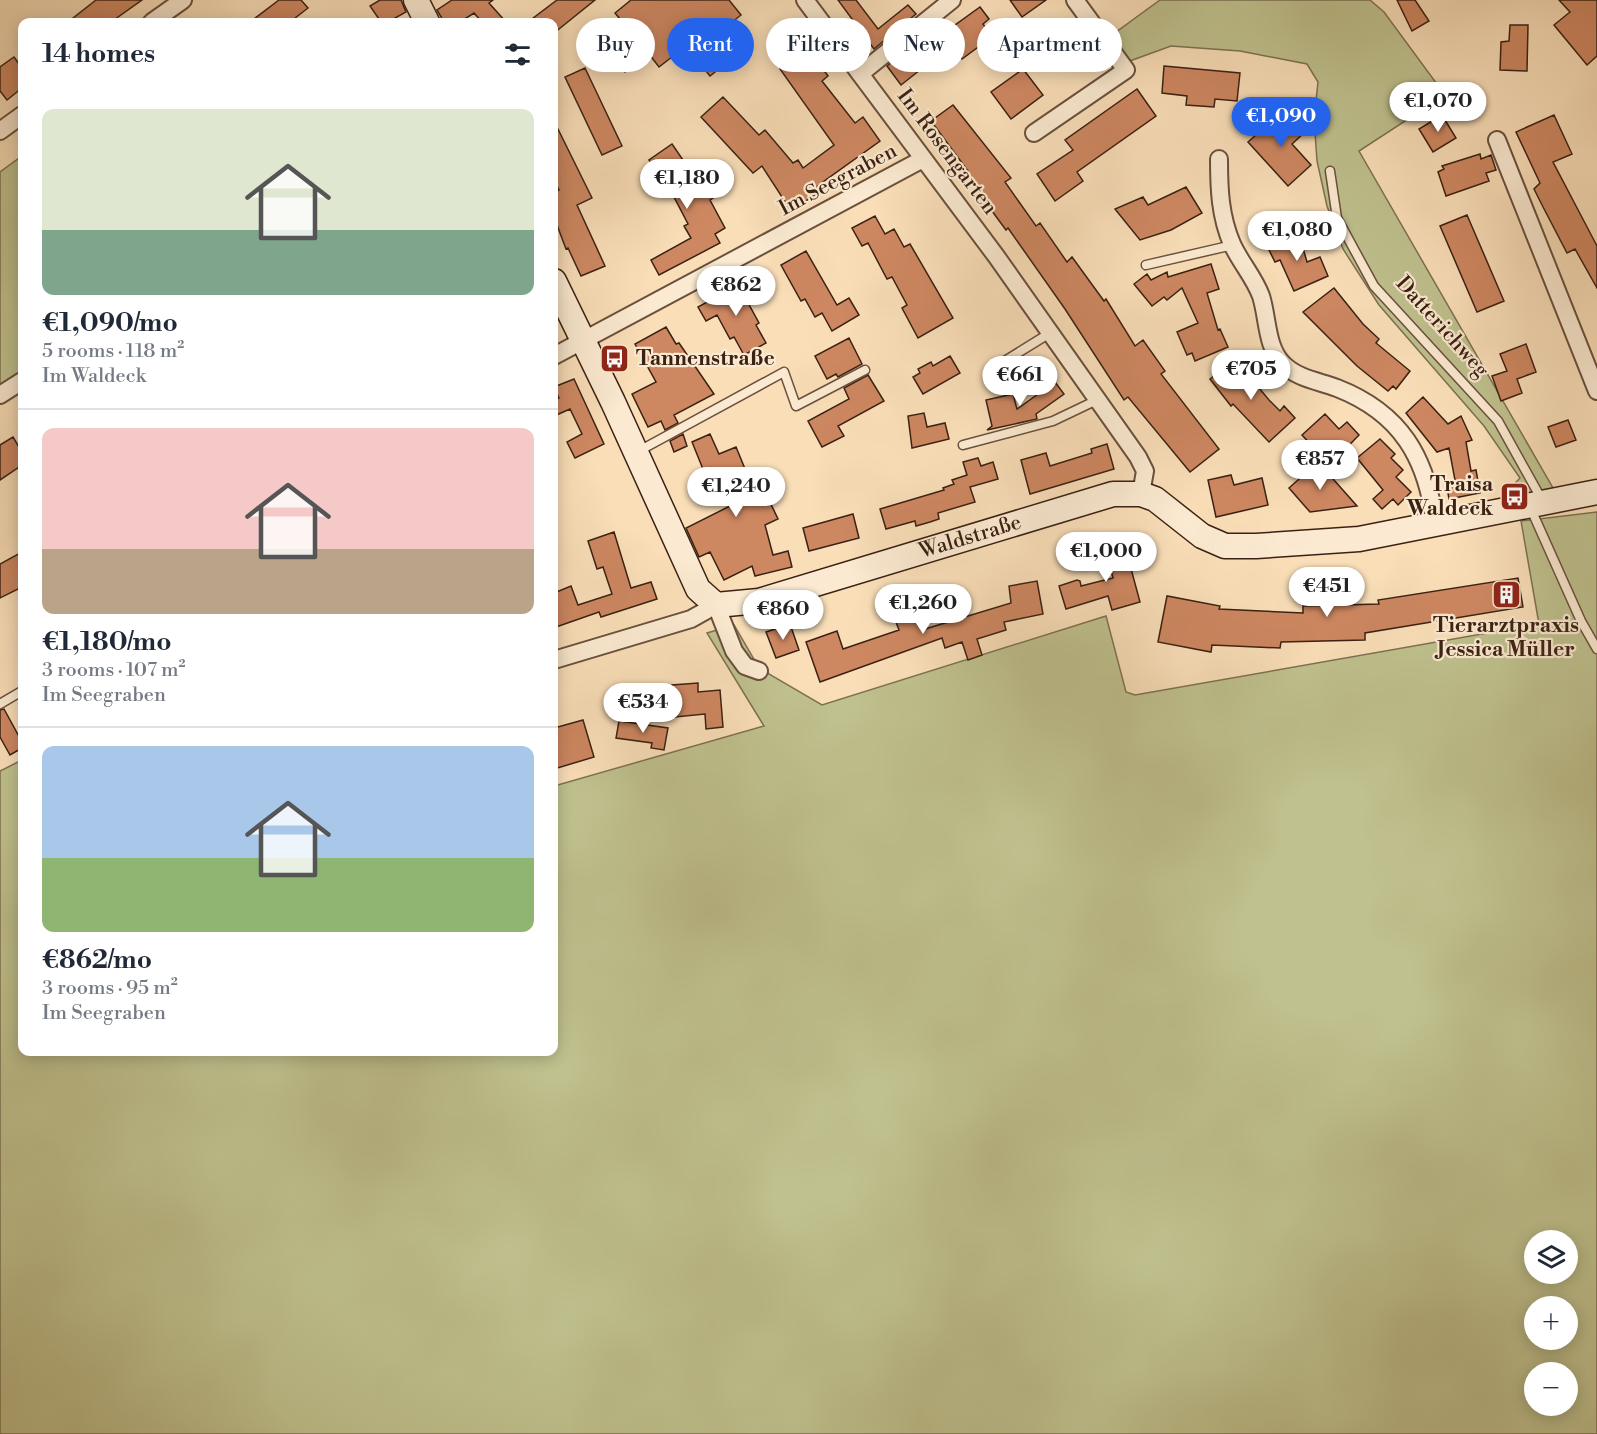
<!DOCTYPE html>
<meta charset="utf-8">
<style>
body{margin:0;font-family:"Libre Bodoni",serif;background:#f2f2f3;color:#1f2937;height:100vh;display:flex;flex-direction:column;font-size:22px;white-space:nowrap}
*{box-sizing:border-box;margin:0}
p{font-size:20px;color:#747a83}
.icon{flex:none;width:33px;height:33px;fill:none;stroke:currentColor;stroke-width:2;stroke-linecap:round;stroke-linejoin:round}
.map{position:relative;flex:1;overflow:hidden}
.drawer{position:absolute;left:18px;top:18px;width:540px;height:1038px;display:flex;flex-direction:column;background:#fff;border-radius:12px;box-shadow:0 3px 15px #0003}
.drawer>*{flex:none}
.banner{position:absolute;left:576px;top:18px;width:570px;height:54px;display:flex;gap:12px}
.tools{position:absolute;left:1524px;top:1230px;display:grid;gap:12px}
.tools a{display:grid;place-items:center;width:54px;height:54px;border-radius:50%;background:#fff;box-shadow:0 3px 15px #0003;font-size:30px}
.price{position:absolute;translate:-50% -51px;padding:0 14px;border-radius:21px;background:#fff;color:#222;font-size:20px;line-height:39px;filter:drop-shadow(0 2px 3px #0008)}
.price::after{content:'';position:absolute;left:50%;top:36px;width:18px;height:14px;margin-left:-9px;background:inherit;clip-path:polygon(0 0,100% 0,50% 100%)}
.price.selected{background:#2563eb;color:#fff}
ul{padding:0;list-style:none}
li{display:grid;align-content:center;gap:12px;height:318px;padding:0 24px}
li+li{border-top:2px solid #e0e1e3}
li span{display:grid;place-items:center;height:186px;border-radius:12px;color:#555}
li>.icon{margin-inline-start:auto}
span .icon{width:108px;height:108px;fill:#fffc;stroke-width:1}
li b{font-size:26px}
h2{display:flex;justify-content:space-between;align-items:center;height:72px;padding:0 24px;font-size:26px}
.pill{padding:0 21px;border-radius:27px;background:#fff;box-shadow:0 3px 15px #0003;font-size:21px;line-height:54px}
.pill.selected{background:#2563eb;color:#fff}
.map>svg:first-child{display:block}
.green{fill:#bfc18e;stroke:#7d7151;stroke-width:1.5;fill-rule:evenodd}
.building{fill:#cd8761;stroke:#3b2114;stroke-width:1.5}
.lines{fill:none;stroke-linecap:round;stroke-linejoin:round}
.lane-casing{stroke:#6a503d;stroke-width:11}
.street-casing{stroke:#6a503d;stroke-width:20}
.secondary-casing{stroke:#3b2114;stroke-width:27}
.lane{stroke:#fbead1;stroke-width:8}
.street{stroke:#fbead1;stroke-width:16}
.secondary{stroke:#fbead1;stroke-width:24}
.labels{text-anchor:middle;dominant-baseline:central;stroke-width:4.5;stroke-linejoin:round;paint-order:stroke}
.street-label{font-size:21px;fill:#3b2114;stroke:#fbead1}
.poi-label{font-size:21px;font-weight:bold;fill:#3b2114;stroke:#fbead1;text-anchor:start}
</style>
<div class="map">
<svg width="1597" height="1434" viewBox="0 0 1597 1434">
<rect width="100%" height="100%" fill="#f9deb8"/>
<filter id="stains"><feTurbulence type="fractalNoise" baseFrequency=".00333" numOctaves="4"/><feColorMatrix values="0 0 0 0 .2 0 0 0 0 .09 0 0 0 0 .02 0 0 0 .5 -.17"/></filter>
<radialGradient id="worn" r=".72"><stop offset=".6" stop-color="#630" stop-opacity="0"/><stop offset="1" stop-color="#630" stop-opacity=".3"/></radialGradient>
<path class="green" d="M1160,0H1370L1384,12L1445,95L1359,151L1553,488L1499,500L1520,478L1484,426L1379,305L1343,249L1327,206L1317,161L1314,119L1318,82L1307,64L1240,51L1171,46L1127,62L1108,38Z
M22,156V373L0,388V172Z
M1597,512V1434H0V771L22,760V1052H554V786L764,726L707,633L734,625L759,668L822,705L1106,616L1126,692L1135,695L1539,624L1521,521ZM1534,1240H1568V1274H1534ZM1534,1306H1568V1340H1534ZM1534,1372H1568V1406H1534Z"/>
<path class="building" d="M96,0H142L111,22H68Z
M279,0H301L308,8L290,22H250Z
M380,0H401L406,12L388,22H381L370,6Z
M452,0H493L489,3L506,22H482L474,13L460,22H444L437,10Z
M557,0H595L554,33V22H528Z
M631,0H729L741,15L715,36L733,58L710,76L686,46L659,67L649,54L625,72L603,42L625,25L615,13Z
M838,0H856L878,29L908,5L916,14L874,49Z
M1010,0H1046L1022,17Z
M1397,0H1415L1429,21L1412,31Z
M1559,0H1597V56L1587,65L1554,25L1570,12Z
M980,7L989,19L983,24L998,44L986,52L981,45L962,59L944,33Z
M1510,25H1528L1527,71L1500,70L1501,42L1509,41Z
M808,49L828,76L822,81L855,123L863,117L880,141L816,187L819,192L791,211L762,166L753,173L701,117L723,97L759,135L765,130L793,163L798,160L803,168L834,145L780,69Z
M905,51L920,70L901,85L887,66Z
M14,57L22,68V88L7,100L0,91V67Z
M1164,66L1240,73L1237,101L1215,99L1214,107L1186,105L1187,96L1162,93Z
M585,68L622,146L602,155L565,77Z
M1023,69L1043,95L1011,119L991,92Z
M1137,89L1156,116L1077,172L1083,181L1055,201L1037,174L1073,150L1065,140Z
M953,105L1011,178L1005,182L1036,226L1040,223L1067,262L1072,257L1104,301L1106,299L1135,346L1143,340L1165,371L1161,374L1219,449L1190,472L1128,397L1124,400L1065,309L1008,228L1006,230L964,173L968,171L931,121Z
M1284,110L1305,132L1292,144L1311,165L1288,186L1248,142Z
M1442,115L1456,138L1433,152L1419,129Z
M1554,115L1572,154L1553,162L1597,246V288L1575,249L1567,253L1542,205L1534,189L1540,183L1516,132Z
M554,121L592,198L577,205L605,266L581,276L568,248L566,249L554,217V193L559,190L554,180Z
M672,144L700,185L704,182L713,198L710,200L725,228L715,234L720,243L659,275L651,260L691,238L684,226L688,224L675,199L649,160Z
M1480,154L1481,159L1491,155L1496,170L1486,173L1489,181L1446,196L1438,172L1444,169L1442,166Z
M1186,187L1202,213L1171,230L1140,240L1115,209L1143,197L1148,205Z
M1467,215L1504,301L1477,312L1440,226Z
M875,216L885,234L894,229L904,247L910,244L953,318L918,338L902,308L907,305L892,277L887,279L868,243L862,246L852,228Z
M1293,234L1295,239L1300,238L1307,262L1320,257L1328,276L1294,291L1280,260L1275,262L1266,244Z
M806,251L837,305L849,298L859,315L832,331L822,313L815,317L805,299L801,301L781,265Z
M1211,264L1219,289L1207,293L1218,330L1220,329L1228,347L1195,361L1192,353L1187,355L1177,332L1198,323L1182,288L1167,300L1164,297L1152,306L1134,284L1147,274L1151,280L1167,272L1168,277Z
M745,281L753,295L746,299L759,323L756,325L766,343L744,355L734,337L730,339L717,315L706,321L698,307Z
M1334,288L1363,324L1379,339L1376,343L1410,371L1396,389L1393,386L1388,391L1357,366L1303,312Z
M666,327L676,344L679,343L714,394L674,415L678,423L665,430L661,421L648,427L632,394L656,382L635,344Z
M849,338L862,364L838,377L836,374L827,379L815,356Z
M1526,344L1536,372L1517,379L1522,393L1501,401L1492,376L1507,371L1500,354Z
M950,356L960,373L923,394L913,377L920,373L918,369L931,362L933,366Z
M1235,359L1269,400L1280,411L1284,406L1295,418L1269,442L1233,404L1231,406L1210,379Z
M868,375L884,401L838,426L844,436L822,447L808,421L849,399L844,388Z
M574,379L604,444L575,458L567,442L582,434L570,409L554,416V400L559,398L554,387Z
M1055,382L1064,394L1036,414L1037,419L987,430L992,426L986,400L1013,394L1017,409Z
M1423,397L1448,424L1461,416L1472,440L1466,442L1471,471L1476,470L1480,493L1449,499L1446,481L1455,480L1449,448L1437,452L1406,413Z
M924,413L927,427L945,423L949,439L912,448L908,416Z
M1325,414L1339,429L1347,422L1359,435L1330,465L1302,435Z
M1568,420L1576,440L1556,447L1548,427Z
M683,434L687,446L674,452L670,441Z
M710,434L719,454L736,447L750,481L758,477L778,519L765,525L773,555L788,551L792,567L755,576L752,566L724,580L710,552L699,557L686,528L730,506L715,476L707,479L692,442Z
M13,437L22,452V465L0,480V445Z
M1380,439L1395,454L1391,458L1403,470L1396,477L1411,492L1398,505L1393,499L1382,509L1373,499L1383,490L1357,458Z
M1107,444L1114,469L1030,494L1021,460L1046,453L1050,466L1092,453L1091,449Z
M978,458L981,466L993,462L998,479L970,487L975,502L938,513L939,519L930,522L916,526L915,521L886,529L880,509L944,490L943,488L954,484L952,480L967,475L963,462Z
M1318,462L1357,506L1310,512L1289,488Z
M1231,475L1234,485L1262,478L1268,505L1216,517L1208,480Z
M853,514L859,538L809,551L803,528Z
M614,532L631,588L651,582L657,599L601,617L599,612L556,627L554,620V593L571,586L578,605L612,594L603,567L597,569L588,541Z
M1123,539L1140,602L1112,610L1108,596L1066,609L1059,586L1077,580L1080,581L1081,586L1113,578L1104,544Z
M22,552V587L0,598V564Z
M1518,578L1523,607L1365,633V640L1281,642L1280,648L1212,645L1211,652L1158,642L1167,596L1220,606L1219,609L1303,613V606L1379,604L1378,600Z
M1037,581L1043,614L1004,622L1006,630L977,639L982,655L968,660L962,642L945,648L942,638L820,682L806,642L837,631L843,649L899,630L894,617L918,609L925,629L1011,603L1009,586Z
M790,624L799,650L776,658L766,632Z
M698,683V692L720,690L723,727L706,729L705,714L675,717L672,685Z
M4,709L22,742V748L10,755L0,737V710Z
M583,720L594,757L554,769V728Z
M619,721L668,728L664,750L651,748L652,743L616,738Z"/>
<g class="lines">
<defs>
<path id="lane" d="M1330,171L1337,218L1374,286L1498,421L1542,500
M1146,265L1233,245
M1000,364L1050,333
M963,445L1053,421L1097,400
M637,452L784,372L796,406L865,370
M1530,507L1581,621L1597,649
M0,704L22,691"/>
<path id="street" d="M805,0L996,256L1138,457L1145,471L1141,494
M152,22L183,0
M860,74L952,0
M0,131L22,115
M1034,133L1126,70L1075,0
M1497,140L1597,391
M1219,159C1219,189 1220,216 1232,244C1240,262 1254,277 1261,296C1268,318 1266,347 1283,364C1298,379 1319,381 1337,388C1401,413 1427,458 1435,524
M554,356L923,159
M0,395L22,381
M554,660L691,619L716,605L734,651L745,666L759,671"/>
<g id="secondary">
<path d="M416,0L427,22"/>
<path id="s1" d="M554,281L613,402L698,589L716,605L759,601L1113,494H1141L1155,499L1202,536L1225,546H1256L1359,539L1597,492"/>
</g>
</defs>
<use href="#lane" class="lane-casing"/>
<use href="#street" class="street-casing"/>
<use href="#secondary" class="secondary-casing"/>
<use href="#lane" class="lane"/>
<use href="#street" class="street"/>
<use href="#secondary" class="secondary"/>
</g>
<defs>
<symbol id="bus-square" viewBox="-11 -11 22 22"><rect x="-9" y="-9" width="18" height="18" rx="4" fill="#8f2418" stroke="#fbead1"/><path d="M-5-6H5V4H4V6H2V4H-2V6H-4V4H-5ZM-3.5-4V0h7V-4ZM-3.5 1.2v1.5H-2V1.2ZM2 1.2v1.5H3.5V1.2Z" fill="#fff"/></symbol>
<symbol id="building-square" viewBox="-11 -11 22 22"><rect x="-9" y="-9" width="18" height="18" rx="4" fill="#8f2418" stroke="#fbead1"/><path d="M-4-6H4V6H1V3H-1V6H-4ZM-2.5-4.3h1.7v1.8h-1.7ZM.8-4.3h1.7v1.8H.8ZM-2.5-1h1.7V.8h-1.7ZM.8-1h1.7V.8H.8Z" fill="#fff"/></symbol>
</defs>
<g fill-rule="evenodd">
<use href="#bus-square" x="598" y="342" width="33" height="33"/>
<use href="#bus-square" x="1498" y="480" width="33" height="33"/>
<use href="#building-square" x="1490" y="578" width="33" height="33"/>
</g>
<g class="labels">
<g class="street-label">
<text transform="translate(947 152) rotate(53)">Im Rosengarten</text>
<text transform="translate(838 180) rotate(-28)">Im Seegraben</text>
<text transform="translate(1442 327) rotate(48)">Datterichweg</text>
<text stroke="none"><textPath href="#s1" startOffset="628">Waldstraße</textPath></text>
</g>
<g class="poi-label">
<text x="636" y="359">Tannenstraße</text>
<text x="1493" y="485" text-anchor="end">Traisa<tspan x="1493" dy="24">Waldeck</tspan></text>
<text x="1506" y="626" text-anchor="middle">Tierarztpraxis<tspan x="1506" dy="24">Jessica Müller</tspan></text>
</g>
</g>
<rect width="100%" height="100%" filter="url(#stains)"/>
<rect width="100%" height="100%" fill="url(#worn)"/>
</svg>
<div class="tools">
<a><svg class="icon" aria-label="layers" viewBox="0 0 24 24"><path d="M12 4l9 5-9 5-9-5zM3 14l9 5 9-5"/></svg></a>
<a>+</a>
<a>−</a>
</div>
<b class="price" style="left:1438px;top:133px">€1,070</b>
<b class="price selected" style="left:1281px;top:148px">€1,090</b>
<b class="price" style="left:687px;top:210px">€1,180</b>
<b class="price" style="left:1297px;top:262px">€1,080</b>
<b class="price" style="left:736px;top:317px">€862</b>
<b class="price" style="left:1251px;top:401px">€705</b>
<b class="price" style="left:1020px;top:407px">€661</b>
<b class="price" style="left:1320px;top:491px">€857</b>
<b class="price" style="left:736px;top:518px">€1,240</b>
<b class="price" style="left:1106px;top:583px">€1,000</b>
<b class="price" style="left:1327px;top:618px">€451</b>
<b class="price" style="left:923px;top:635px">€1,260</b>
<b class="price" style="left:783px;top:641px">€860</b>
<b class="price" style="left:643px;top:734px">€534</b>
<div class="banner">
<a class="pill">Buy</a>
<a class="pill selected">Rent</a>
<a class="pill">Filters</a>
<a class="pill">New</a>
<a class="pill">Apartment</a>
</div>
<section class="drawer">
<h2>14 homes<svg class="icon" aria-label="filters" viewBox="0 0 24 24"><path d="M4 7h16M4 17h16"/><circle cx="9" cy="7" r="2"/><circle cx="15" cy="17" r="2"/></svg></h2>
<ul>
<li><span style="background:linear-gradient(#dfe7d0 65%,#7fa58c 0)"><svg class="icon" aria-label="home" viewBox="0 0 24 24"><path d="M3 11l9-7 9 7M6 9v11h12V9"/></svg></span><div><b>€1,090/mo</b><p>5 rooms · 118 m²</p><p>Im Waldeck</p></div></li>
<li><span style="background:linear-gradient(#f6c9c9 65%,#b9a48a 0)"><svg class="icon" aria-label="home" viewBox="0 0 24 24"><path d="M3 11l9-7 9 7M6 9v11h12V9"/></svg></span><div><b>€1,180/mo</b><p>3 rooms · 107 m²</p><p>Im Seegraben</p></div></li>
<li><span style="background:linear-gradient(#a9c7e8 60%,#8fb573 0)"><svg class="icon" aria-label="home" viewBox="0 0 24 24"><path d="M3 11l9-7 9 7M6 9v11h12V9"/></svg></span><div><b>€862/mo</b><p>3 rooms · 95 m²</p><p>Im Seegraben</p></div></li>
</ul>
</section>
</div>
